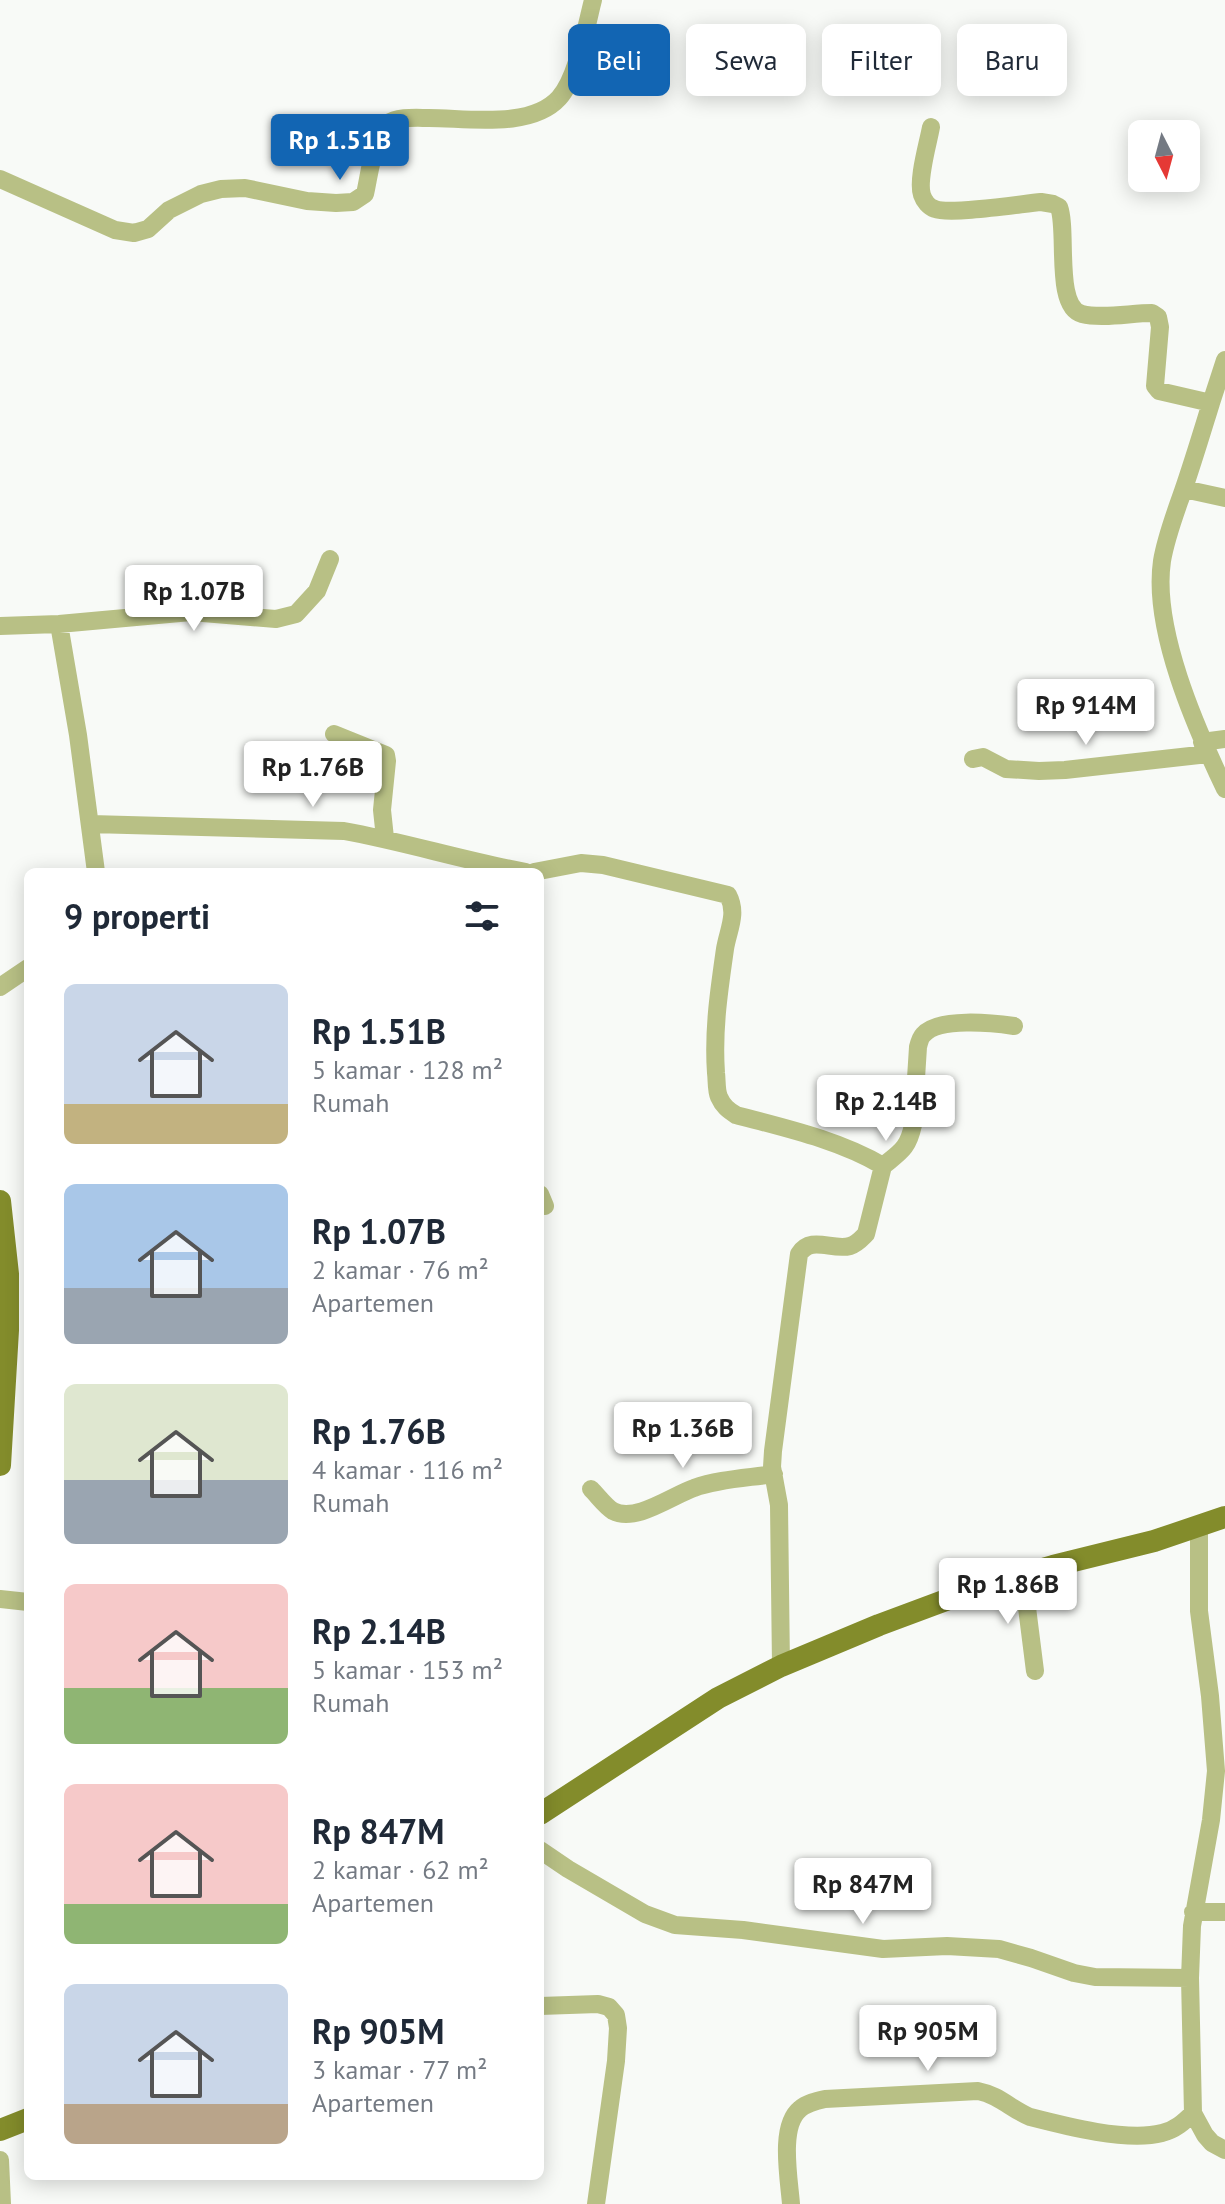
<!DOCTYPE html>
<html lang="id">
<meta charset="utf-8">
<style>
body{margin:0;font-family:"PT Sans",sans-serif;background:#f6f6f7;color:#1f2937;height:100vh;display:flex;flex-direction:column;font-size:30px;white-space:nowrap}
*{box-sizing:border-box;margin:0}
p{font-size:26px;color:#747a83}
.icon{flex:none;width:44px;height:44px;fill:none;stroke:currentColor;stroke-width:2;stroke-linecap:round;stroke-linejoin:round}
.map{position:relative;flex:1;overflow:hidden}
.panel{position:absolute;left:24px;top:868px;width:520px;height:1312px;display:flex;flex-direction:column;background:#fff;border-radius:12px;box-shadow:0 4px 20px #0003}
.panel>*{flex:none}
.hud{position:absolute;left:568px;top:24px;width:536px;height:72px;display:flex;gap:16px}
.needle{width:52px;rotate:174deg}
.tools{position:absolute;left:1128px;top:120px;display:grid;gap:16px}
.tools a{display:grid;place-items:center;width:72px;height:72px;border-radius:12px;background:#fff;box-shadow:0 4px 20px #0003;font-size:40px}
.price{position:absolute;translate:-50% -68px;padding:0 18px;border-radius:8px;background:#fff;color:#222;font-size:26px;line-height:52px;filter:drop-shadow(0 2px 4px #0008)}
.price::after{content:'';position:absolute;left:50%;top:48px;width:24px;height:18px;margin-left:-12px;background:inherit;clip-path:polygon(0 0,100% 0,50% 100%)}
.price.selected{background:#1265b3;color:#fff}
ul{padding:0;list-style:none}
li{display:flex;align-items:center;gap:24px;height:200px;padding:0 40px}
li span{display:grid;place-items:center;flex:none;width:224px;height:160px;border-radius:12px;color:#555}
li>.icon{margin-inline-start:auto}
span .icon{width:96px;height:96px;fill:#fffc;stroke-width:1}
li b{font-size:34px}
h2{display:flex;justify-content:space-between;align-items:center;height:96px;padding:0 40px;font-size:34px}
.pill{padding:0 28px;border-radius:12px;background:#fff;box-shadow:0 4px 20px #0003;font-size:28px;line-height:72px}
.pill.selected{background:#1265b3;color:#fff}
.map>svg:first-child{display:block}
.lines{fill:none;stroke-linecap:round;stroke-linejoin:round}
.minor{stroke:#b8c085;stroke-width:18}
.major{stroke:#838c2b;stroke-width:22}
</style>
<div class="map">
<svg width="1225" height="2204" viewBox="0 0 1225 2204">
<rect width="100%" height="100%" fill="#f8faf7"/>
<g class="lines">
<path class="minor" d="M931,127C928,144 917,180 922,195C924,201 929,207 935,209C950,215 1020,204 1041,202L1053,204L1059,207C1068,231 1054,307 1082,314C1102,319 1131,313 1152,313L1158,317L1160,327L1155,386L1159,391L1211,403C1202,432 1193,462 1183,491C1175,514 1166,537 1162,561C1152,629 1196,728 1225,789
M0,179L115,230L134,233L148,229L169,210L201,194L221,189L245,188L307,201L336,203L353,202L365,194C369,177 374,134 387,124C398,116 417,118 429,118C468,118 531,129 559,98C577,78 586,27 593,0
M1211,403L1225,360
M1184,489L1225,498
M59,624L78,735L96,872
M0,626L59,624L191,612L276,619L296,614L317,591L330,559
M334,734L386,755L387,761L382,810L385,838
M1202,742L1225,739
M973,759L983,757L1006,769L1039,771L1065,770L1208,754
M91,824L344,831C405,842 465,861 526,872
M534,872L581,863L603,865L728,895C738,914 728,930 725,949C719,991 713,1030 716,1073C717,1080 716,1090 719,1097C723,1106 728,1110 736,1115C785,1128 839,1140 883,1166L866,1234C862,1238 857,1244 850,1246C832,1251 811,1235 799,1254L773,1451L772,1467L779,1505L781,1666
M0,987L28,968
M883,1166C900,1152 908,1149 913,1125L918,1047C919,1043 921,1037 923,1035C938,1017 993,1023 1014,1026
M540,1194L545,1206
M591,1489C598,1496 605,1506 613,1511C636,1523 673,1495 694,1488C719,1479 748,1478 774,1474
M1199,1527V1611L1210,1696L1216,1771L1211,1820L1192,1926L1190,1978L1193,2113L1205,2135L1212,2143L1225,2150
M1023,1576L1035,1671
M0,1599L28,1602
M540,1850L568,1869L645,1914L675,1925L743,1930L883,1949L947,1946L999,1949L1031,1958L1074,1973L1095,1977L1190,1978
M1193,1912H1225
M540,2006L598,2004L609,2007L616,2015L618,2028L616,2061L596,2204
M0,2160L2,2204
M791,2204C789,2178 779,2126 800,2109C807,2103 816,2101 825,2099L978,2091C999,2095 1011,2109 1030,2117C1065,2126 1127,2142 1162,2133C1175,2130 1184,2122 1193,2113"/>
<path class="major" d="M0,1201L8,1274V1330L0,1465
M540,1814L718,1698L781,1666L879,1625L981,1587L1053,1566L1154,1541L1225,1517
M0,2130L28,2119"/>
</g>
</svg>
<div class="tools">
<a><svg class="needle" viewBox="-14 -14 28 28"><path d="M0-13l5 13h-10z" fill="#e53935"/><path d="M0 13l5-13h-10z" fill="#747a83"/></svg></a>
</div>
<b class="price selected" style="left:340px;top:182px">Rp 1.51B</b>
<b class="price" style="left:194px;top:633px">Rp 1.07B</b>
<b class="price" style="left:1086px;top:747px">Rp 914M</b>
<b class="price" style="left:313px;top:809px">Rp 1.76B</b>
<b class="price" style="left:886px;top:1143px">Rp 2.14B</b>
<b class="price" style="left:683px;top:1470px">Rp 1.36B</b>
<b class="price" style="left:1008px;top:1626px">Rp 1.86B</b>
<b class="price" style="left:863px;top:1926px">Rp 847M</b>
<b class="price" style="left:928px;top:2073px">Rp 905M</b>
<div class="hud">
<a class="pill selected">Beli</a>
<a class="pill">Sewa</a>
<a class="pill">Filter</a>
<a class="pill">Baru</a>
</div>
<section class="panel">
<h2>9 properti<svg class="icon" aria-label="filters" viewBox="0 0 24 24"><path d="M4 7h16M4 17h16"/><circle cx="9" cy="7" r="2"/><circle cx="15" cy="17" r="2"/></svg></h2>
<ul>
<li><span style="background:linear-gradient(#c9d6e8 75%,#c2b280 0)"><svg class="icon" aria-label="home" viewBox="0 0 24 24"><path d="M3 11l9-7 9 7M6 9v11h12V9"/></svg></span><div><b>Rp 1.51B</b><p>5 kamar · 128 m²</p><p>Rumah</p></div></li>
<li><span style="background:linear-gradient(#a9c7e8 65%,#9aa5b1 0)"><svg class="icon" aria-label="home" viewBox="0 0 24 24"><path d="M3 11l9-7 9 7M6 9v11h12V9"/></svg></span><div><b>Rp 1.07B</b><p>2 kamar · 76 m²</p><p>Apartemen</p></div></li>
<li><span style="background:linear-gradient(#dfe7d0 60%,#9aa5b1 0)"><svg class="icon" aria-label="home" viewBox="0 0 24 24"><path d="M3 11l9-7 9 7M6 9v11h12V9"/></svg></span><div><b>Rp 1.76B</b><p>4 kamar · 116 m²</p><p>Rumah</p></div></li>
<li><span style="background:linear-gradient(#f6c9c9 65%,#8fb573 0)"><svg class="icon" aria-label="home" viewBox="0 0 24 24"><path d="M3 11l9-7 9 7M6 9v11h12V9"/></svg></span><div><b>Rp 2.14B</b><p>5 kamar · 153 m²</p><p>Rumah</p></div></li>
<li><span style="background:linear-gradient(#f6c9c9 75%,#8fb573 0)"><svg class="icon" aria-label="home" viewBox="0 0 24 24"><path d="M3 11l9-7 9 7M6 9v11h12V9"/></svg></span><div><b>Rp 847M</b><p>2 kamar · 62 m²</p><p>Apartemen</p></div></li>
<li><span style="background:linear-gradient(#c9d6e8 75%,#b9a48a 0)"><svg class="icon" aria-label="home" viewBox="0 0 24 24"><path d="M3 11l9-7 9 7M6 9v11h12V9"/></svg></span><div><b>Rp 905M</b><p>3 kamar · 77 m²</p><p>Apartemen</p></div></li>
</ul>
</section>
</div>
